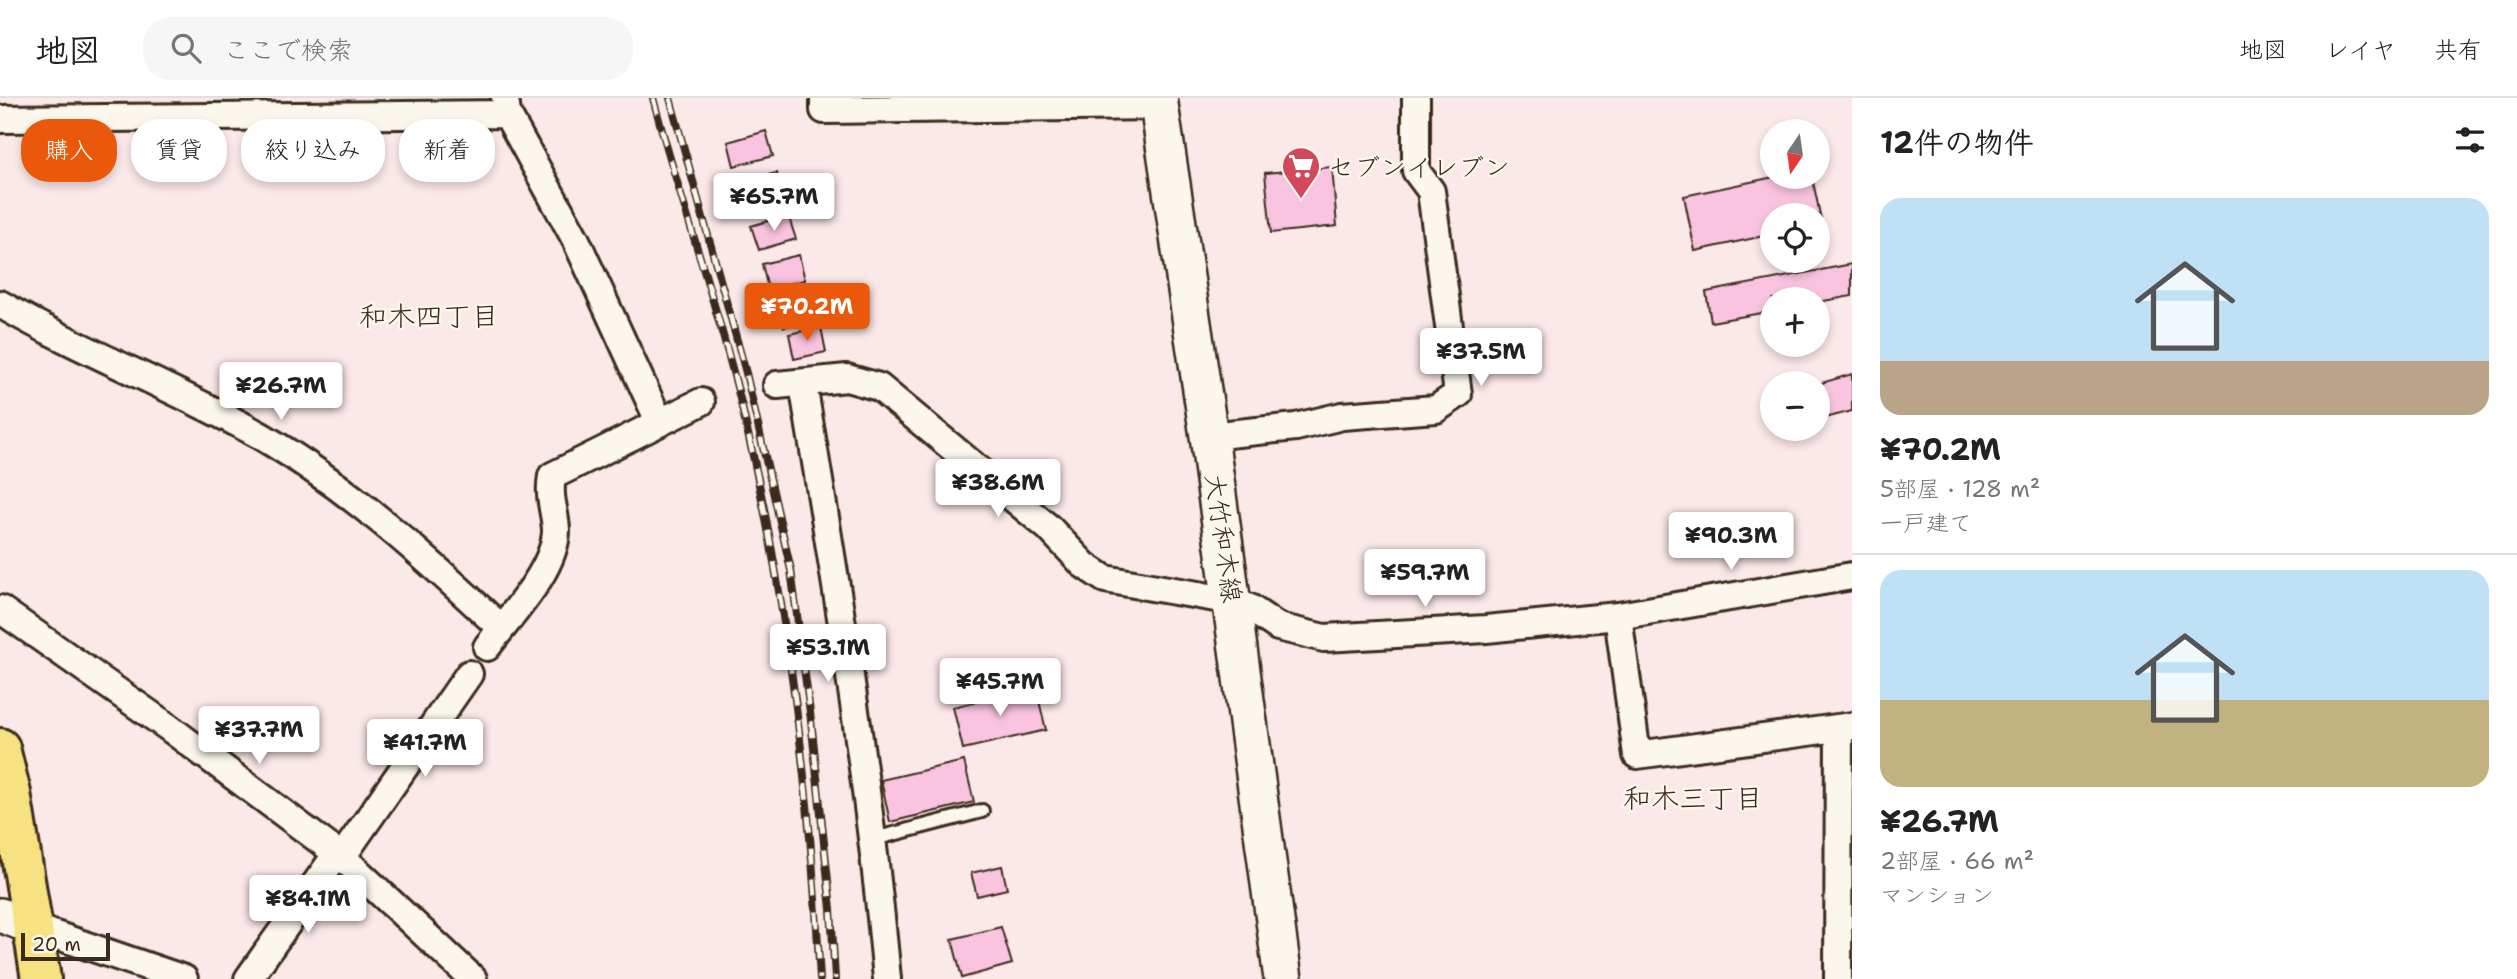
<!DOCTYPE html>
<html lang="ja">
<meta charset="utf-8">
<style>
body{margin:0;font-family:"Shantell Sans","Klee One",sans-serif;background:#f6f6f6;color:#222;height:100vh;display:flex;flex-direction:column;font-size:26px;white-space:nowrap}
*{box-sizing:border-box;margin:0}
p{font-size:23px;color:#767676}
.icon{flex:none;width:38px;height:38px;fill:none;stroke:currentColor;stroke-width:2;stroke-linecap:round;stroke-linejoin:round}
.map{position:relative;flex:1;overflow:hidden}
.drawer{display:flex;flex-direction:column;background:#fff;width:665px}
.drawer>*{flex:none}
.hud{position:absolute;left:21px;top:21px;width:665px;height:63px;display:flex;gap:14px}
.needle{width:46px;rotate:193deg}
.buttons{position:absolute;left:1760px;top:21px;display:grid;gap:14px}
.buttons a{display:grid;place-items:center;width:70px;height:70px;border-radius:50%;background:#fff;box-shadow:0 4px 10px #0003;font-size:35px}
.scale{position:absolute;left:21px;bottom:18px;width:89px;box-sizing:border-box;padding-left:7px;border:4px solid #3b2a1e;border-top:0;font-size:19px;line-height:24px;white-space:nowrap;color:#3b2a1e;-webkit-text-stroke:5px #fbf7ec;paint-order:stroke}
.price{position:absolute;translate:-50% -60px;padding:0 16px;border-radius:7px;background:#fff;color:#222;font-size:23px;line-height:46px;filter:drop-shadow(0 2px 4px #0008)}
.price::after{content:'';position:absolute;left:50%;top:42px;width:21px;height:16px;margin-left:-10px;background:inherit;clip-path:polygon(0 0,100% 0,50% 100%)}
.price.on{background:#ea580c;color:#fff}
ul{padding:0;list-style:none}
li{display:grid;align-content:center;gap:14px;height:371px;padding:0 28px}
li+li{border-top:2px solid #e0e0e0}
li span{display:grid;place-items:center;height:217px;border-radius:21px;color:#555}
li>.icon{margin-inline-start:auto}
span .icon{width:126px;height:126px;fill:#fffc;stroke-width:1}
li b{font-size:30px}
h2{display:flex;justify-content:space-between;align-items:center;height:84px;padding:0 28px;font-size:30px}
.tag{padding:0 24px;border-radius:28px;background:#fff;box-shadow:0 4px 10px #0003;font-size:24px;line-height:63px}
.tag.on{background:#ea580c;color:#fff}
header{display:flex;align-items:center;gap:42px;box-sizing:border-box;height:98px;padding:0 35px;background:#fff;border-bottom:2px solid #e0e0e0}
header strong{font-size:33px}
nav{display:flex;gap:38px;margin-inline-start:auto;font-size:24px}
.search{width:490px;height:63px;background:#f6f6f6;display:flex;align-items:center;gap:18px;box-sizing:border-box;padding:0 24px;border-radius:28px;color:#767676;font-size:26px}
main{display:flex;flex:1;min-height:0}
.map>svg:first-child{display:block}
.building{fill:#fac4e0;stroke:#3b2a1e;stroke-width:2}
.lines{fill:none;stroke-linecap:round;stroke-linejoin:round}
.service-casing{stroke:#3b2a1e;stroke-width:18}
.minor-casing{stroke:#3b2a1e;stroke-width:32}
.tertiary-casing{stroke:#3b2a1e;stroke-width:38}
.secondary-casing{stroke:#3b2a1e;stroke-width:42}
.trunk-casing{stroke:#3b2a1e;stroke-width:44}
.service{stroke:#fbf7ec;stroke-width:12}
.minor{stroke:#fbf7ec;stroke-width:26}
.tertiary{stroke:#fbf7ec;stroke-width:33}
.secondary{stroke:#fbf7ec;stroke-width:37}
.trunk{stroke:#f6e281;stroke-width:38}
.rail-casing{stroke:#3b2a1e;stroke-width:8}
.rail{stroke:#fbf7ec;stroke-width:5;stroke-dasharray:16;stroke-linecap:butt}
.labels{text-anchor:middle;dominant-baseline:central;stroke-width:5;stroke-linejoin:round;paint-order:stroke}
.poi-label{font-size:26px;fill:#3b2a1e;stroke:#fbf7ec;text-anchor:start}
.street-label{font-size:26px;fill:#3b2a1e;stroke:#fbf7ec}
.neighbourhood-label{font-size:28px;fill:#3b2a1e;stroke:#fbf7ec}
</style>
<header>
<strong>地図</strong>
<div class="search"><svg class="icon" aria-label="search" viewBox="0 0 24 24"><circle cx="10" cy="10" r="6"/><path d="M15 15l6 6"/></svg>ここで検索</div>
<nav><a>地図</a><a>レイヤ</a><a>共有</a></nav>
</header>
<main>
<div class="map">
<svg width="1852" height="881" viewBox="0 0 1852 881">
<rect width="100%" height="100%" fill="#fbe8e8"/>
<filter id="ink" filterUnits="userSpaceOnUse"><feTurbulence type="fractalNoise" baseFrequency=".0143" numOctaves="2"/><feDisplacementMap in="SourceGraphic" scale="14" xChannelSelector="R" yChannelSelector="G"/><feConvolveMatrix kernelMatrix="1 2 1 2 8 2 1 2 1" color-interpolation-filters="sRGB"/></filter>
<g filter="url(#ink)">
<path class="building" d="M766,33L773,58L734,68L728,44Z
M1332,69L1337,128L1271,135L1265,75Z
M777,75L783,100L747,108L741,83Z
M1774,79H1812L1822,126H1818V117H1773V136L1695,153L1684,98Z
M788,117L796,141L759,152L751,128Z
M799,157L805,182L768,191L762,166Z
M1852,166V198L1818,204V201H1773V213L1711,224L1706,194Z
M813,191L821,219L784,229L775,201Z
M821,229L826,254L794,261L789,236Z
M1852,276V313L1818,322V286Z
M1036,590L1046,632L963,651L953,609Z
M964,663L974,704L890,724L881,682Z
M1002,768L1007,791L977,798L971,775Z
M1001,829L1012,866L962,880L952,841Z"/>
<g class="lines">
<defs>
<path id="service" d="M874,741L982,713"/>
<path id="minor" d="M824,0V12L1159,8
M507,16L576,142L659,323
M0,21L507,16L505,0
M0,206C84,255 176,290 261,338C350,390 426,460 501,530
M803,286C836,484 869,681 887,881
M777,287L847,280L879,289L1049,430L1084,467L1105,481L1233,503L1250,510L1278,529L1324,540L1486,531L1618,518L1852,478
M1209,338L1296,329L1342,318L1436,311L1458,296L1431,93L1416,73V0
M0,511L168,629L342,759L473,881
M1618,518L1637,657L1852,628
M487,549C510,518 556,471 556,432C555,412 548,400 552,378L701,304
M32,829L184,881
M248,881L331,764L342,759L469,576
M1838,881L1839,630"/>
<path id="tertiary" d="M0,817L32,829"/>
<path id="secondary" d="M1158,0L1209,338L1283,881"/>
<path id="trunk" d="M0,650L11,695L41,881"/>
</defs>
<use href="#service" class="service-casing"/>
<use href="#minor" class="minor-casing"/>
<use href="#tertiary" class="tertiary-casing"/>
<use href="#secondary" class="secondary-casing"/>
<use href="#trunk" class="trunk-casing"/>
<use href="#service" class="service"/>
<use href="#minor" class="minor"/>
<use href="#tertiary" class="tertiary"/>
<use href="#secondary" class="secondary"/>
<use href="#trunk" class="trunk"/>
<defs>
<path id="rail" d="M653,0C680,102 716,202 741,305C786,493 810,688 820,881
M670,0L746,275L791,472L811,622L831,811L835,881"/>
</defs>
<use href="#rail" class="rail-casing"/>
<use href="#rail" class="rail"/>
</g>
</g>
<defs>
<symbol id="supermarket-pin" viewBox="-11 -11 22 30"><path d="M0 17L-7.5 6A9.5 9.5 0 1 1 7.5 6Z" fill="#d1495b" stroke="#fbf7ec"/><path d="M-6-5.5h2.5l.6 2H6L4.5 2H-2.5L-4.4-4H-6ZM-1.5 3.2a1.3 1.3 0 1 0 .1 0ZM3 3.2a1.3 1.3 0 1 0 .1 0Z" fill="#fff"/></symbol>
</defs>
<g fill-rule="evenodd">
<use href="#supermarket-pin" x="1279" y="46" width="44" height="60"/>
</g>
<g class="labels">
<g class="poi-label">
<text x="1328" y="68">セブンイレブン</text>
</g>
<g class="street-label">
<text transform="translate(1224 440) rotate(82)">大竹和木線</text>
</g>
<g class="neighbourhood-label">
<text x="429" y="218">和木四丁目</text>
<text x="1693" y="700">和木三丁目</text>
</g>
</g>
</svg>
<div class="buttons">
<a><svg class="needle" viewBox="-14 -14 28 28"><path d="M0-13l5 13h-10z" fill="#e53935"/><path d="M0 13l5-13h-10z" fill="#767676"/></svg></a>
<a><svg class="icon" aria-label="locate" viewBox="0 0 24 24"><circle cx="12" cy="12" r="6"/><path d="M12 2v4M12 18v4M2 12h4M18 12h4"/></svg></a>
<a>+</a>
<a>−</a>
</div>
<div class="scale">20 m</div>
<b class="price" style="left:774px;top:135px">¥65.7M</b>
<b class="price on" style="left:807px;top:245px">¥70.2M</b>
<b class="price" style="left:1481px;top:290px">¥37.5M</b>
<b class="price" style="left:281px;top:324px">¥26.7M</b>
<b class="price" style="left:998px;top:421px">¥38.6M</b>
<b class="price" style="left:1731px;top:474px">¥90.3M</b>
<b class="price" style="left:1425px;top:511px">¥59.7M</b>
<b class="price" style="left:828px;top:586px">¥53.1M</b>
<b class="price" style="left:1000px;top:620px">¥45.7M</b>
<b class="price" style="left:259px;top:668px">¥37.7M</b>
<b class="price" style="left:425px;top:681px">¥41.7M</b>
<b class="price" style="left:308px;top:837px">¥84.1M</b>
<div class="hud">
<a class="tag on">購入</a>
<a class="tag">賃貸</a>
<a class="tag">絞り込み</a>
<a class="tag">新着</a>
</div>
</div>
<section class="drawer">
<h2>12件の物件<svg class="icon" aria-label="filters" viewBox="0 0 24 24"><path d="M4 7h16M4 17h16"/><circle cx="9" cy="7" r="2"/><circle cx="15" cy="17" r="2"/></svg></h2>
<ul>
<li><span style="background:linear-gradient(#bfe0f5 75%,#b9a48a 0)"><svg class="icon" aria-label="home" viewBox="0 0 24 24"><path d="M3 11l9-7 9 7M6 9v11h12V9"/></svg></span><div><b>¥70.2M</b><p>5部屋 · 128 m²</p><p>一戸建て</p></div></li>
<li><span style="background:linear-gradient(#bfe0f5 60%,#c2b280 0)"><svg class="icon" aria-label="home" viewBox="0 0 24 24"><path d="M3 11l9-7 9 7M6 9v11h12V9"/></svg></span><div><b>¥26.7M</b><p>2部屋 · 66 m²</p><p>マンション</p></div></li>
</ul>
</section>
</main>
